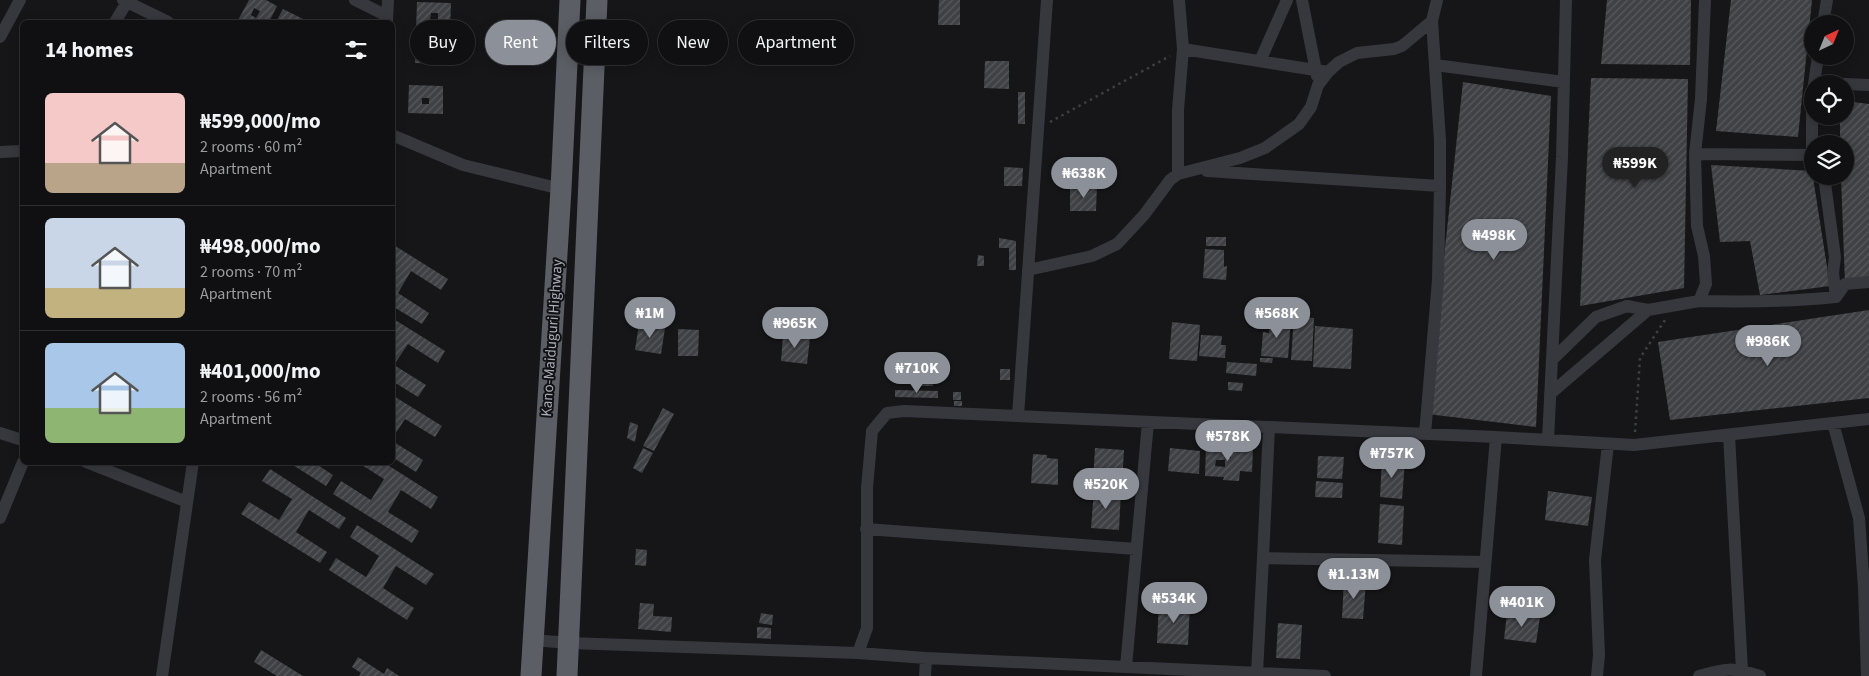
<!DOCTYPE html>
<meta charset="utf-8">
<style>
body{margin:0;font-family:"Source Sans 3",sans-serif;background:#1e1e20;color:#f1f3f6;height:100vh;display:flex;flex-direction:column;font-size:19px;white-space:nowrap}
*{box-sizing:border-box;margin:0}
p{font-size:16px;color:#9c9d9f}
.icon{flex:none;width:28px;height:28px;fill:none;stroke:currentColor;stroke-width:2;stroke-linecap:round;stroke-linejoin:round}
.map{position:relative;flex:1;overflow:hidden}
.sheet{position:absolute;left:20px;top:20px;width:375px;height:445px;display:flex;flex-direction:column;background:#101012;border-radius:8px;box-shadow:0 2px 12px #0003,0 0 0 1px #303032}
.sheet>*{flex:none}
.hud{position:absolute;left:410px;top:20px;width:475px;height:45px;display:flex;gap:10px}
.needle{width:32px;rotate:43deg}
.buttons{position:absolute;left:1804px;top:15px;display:grid;gap:10px}
.buttons a{display:grid;place-items:center;width:50px;height:50px;border-radius:50%;background:#101012;box-shadow:0 2px 12px #0003,0 0 0 1px #303032;font-size:25px}
.price{position:absolute;translate:-50% -42px;padding:0 11px;border-radius:18px;background:#8c9099;color:#fff;font-size:16px;line-height:32px;filter:drop-shadow(0 1px 2px #0008)}
.price::after{content:'';position:absolute;left:50%;top:30px;width:15px;height:11px;margin-left:-8px;background:inherit;clip-path:polygon(0 0,100% 0,50% 100%)}
.price.on{background:#222;color:#fff}
ul{padding:0;list-style:none}
li{display:flex;align-items:center;gap:15px;height:125px;padding:0 25px}
li+li{border-top:1px solid #303032}
li span{display:grid;place-items:center;flex:none;width:140px;height:100px;border-radius:8px;color:#555}
li>.icon{margin-inline-start:auto}
span .icon{width:60px;height:60px;fill:#fffc;stroke-width:1}
li b{font-size:21px}
h2{display:flex;justify-content:space-between;align-items:center;height:60px;padding:0 25px;font-size:21px}
.chip{padding:0 18px;border-radius:22px;background:#101012;box-shadow:0 2px 12px #0003,0 0 0 1px #303032;font-size:18px;line-height:45px}
.chip.on{background:#8c9099;color:#fff}
.map>svg:first-child{display:block}
.building{fill:url(#building-hatch);fill-rule:evenodd}
.lines{fill:none;stroke-linecap:round;stroke-linejoin:round}
.path{stroke:#3d3f44;stroke-width:2.5;stroke-dasharray:2.5 4;stroke-linecap:butt}
.minor{stroke:#37383d;stroke-width:12}
.trunk{stroke:#5b5e65;stroke-width:21}
.labels{text-anchor:middle;dominant-baseline:central;stroke-width:4;stroke-linejoin:round;paint-order:stroke}
.street-label{font-size:15px;fill:#a8adb8;stroke:#111113}
</style>
<div class="map">
<svg width="1869" height="676" viewBox="0 0 1869 676">
<defs>
<pattern id="building-hatch" width="6" height="6" patternUnits="userSpaceOnUse" patternTransform="scale(1.25)"><rect width="6" height="6" fill="#404145"/><path d="M-1 1l2-2M0 6l6-6M5 7l2-2" fill="none" stroke="#595a5e"/></pattern>
</defs>
<rect width="100%" height="100%" fill="#161618"/>
<path class="building" d="M249,0H266L277,6L269,22H237ZM254,8L260,11L256,18L251,15Z
M939,0H960V25H938Z
M1607,0H1691L1690,65L1601,64Z
M1731,0H1812L1798,137L1716,131Z
M417,2L451,3L450,31L416,30ZM431,13H438V19H430Z
M283,9L309,22H276Z
M415,35L450,36L449,64L415,63ZM428,48H436L435,55L428,54Z
M985,61H1009V89L984,88Z
M1591,78L1688,79L1684,288L1580,306Z
M1463,82L1551,96L1536,427L1427,414Z
M409,85L443,86V114L408,113ZM422,98H429V104H422Z
M1018,92H1025V124H1018Z
M1845,101L1869,104V282L1845,284L1841,176H1845V144H1840V116H1845Z
M1711,165L1812,171L1830,286L1760,295L1750,241L1720,242Z
M1004,167L1023,168L1022,186H1004Z
M1087,184L1097,185L1096,211H1070V189H1087Z
M1206,237H1226V246H1206Z
M999,238L1016,241V270H1009V248H999Z
M392,244L448,279L441,290L411,271L398,293L429,313L422,324L392,306V263L394,261L392,260Z
M1205,249L1224,250V267L1227,266L1226,280L1203,278Z
M978,255L984,256V266H977Z
M1869,310V398L1670,420L1658,342Z
M1294,316L1314,318L1312,361L1291,360Z
M392,318L445,351L438,363L408,344L394,365L426,385L418,397L392,381Z
M1270,318L1291,319L1288,358L1261,356L1263,332L1269,333Z
M1172,322L1200,325L1197,361L1169,359Z
M639,324L665,328L661,354L635,350Z
M1315,326L1353,329L1351,369L1313,367Z
M678,329L699,330L698,356H678Z
M783,335L810,338L807,364L781,361Z
M1201,335L1222,336L1221,345H1226L1225,358L1199,356Z
M1260,358H1273L1272,363L1260,362Z
M896,359H910L909,379L895,378Z
M914,359L933,360V386H914Z
M1227,362L1257,364L1256,376L1226,373Z
M1000,369H1010V380H1000Z
M1228,382L1243,383L1242,391L1228,390Z
M895,390L938,391V398L895,397Z
M953,392H961V400H953Z
M392,395L442,426L435,437L405,419L392,439Z
M954,401H962V406H954Z
M663,408L674,414L654,451L643,446Z
M630,422L638,425L635,442L627,438Z
M392,441L423,460L416,472L392,457Z
M1206,446L1228,447L1227,458H1231V447L1253,449L1252,472L1240,471L1239,481L1223,480L1224,477L1205,476ZM1216,460H1225V467L1215,466Z
M643,448L653,453L642,473L633,468Z
M1095,448L1124,450L1122,484L1093,482Z
M1170,448L1200,451L1199,474L1168,471Z
M1033,454L1047,455V458L1058,459V485L1031,483Z
M1318,456L1344,457L1342,479L1317,478Z
M1382,459L1405,461L1402,499L1380,497Z
M288,462H313L333,475L326,486Z
M357,462H383L438,497L431,509L401,490L388,512L419,531L412,543L333,494L341,481L371,500L384,479Z
M270,469L346,518L339,529L309,510L296,532L327,552L320,563L241,514L249,502L279,520L292,499L262,481Z
M1316,481L1343,483L1342,498L1315,497Z
M1094,490L1121,492L1119,530L1091,528Z
M1548,491L1592,497L1588,526L1545,520Z
M1380,504L1404,506L1402,545L1378,543Z
M357,525L434,574L426,585L396,566L383,588L414,608L407,620L329,570L336,558L366,577L379,556L350,537Z
M636,549L647,550L646,566L635,565Z
M1344,580L1366,582L1363,619L1342,618Z
M1159,602L1190,604L1188,645L1157,643Z
M640,603L654,604L653,616L672,617L671,632L638,629Z
M761,613L773,615L772,625L759,623Z
M1507,613L1540,617L1536,643L1504,639Z
M1278,623L1302,625L1300,659L1276,658Z
M757,627L771,628V639L757,638Z
M261,650L303,676H277L254,662Z
M358,657L384,674L387,668L399,676H359L361,673L352,667Z"/>
<g class="lines">
<path class="path" d="M1050,122L1170,56
M1635,432L1640,358L1665,320"/>
<path class="minor" d="M123,0L168,22
M355,0L387,16
M1179,0L1183,49L1328,72
M1302,0L1317,76
M115,22L127,2
M387,22L388,0
M1823,24L1827,0
M0,37L20,0
M1260,61L1287,0
M1435,65L1564,82
M1814,83L1838,84
M1814,84L1818,56
M1845,84L1869,85
M1812,108V149
M392,135L463,165L561,189
M0,152L22,151
M1695,154L1812,155
M1207,171L1440,186
M1178,174V110L1183,49
M1028,270L1092,256L1117,244L1144,215L1170,180L1178,174L1240,158L1265,148L1299,124L1311,107L1318,85L1328,72L1339,62L1357,53L1394,49L1402,46L1432,21L1437,0
M1836,297L1845,284L1869,282
M1699,301C1745,302 1790,302 1836,297L1833,273L1835,257L1824,176
M1552,360L1596,317L1627,306L1648,310L1699,301L1706,284L1704,256L1697,226L1695,154L1701,99L1705,0
M1550,394L1648,310
M1018,416L1047,0
M1833,423L1859,518L1864,588L1867,676
M0,433L22,440
M1425,434L1438,280L1440,186V140L1432,21
M1729,435L1742,670
M1548,440L1562,157L1566,0
M86,462L187,502
M0,518L23,462
M866,529L1136,549
M1263,558L1269,427
M533,640L569,643L858,653L926,658L1325,676
M858,653L867,628V488L872,431L887,413L904,411L1496,437L1634,445L1869,419
M1126,667L1148,422
M1257,673L1263,558L1485,562
M162,676L193,462
M925,676L926,658
M1476,676L1496,437
M1597,676L1599,655L1595,560L1608,444
M1699,676C1726,668 1732,667 1760,676"/>
<path class="trunk" d="M531,676L561,189L570,0
M567,676L597,0"/>
</g>
<g class="labels">
<g class="street-label">
<text transform="translate(552 338) rotate(-86)">Kano-Maiduguri Highway</text>
</g>
</g>
</svg>
<div class="buttons">
<a><svg class="needle" viewBox="-14 -14 28 28"><path d="M0-13l5 13h-10z" fill="#e53935"/><path d="M0 13l5-13h-10z" fill="#9c9d9f"/></svg></a>
<a><svg class="icon" aria-label="locate" viewBox="0 0 24 24"><circle cx="12" cy="12" r="6"/><path d="M12 2v4M12 18v4M2 12h4M18 12h4"/></svg></a>
<a><svg class="icon" aria-label="layers" viewBox="0 0 24 24"><path d="M12 4l9 5-9 5-9-5zM3 14l9 5 9-5"/></svg></a>
</div>
<b class="price on" style="left:1635px;top:189px">₦599K</b>
<b class="price" style="left:1084px;top:199px">₦638K</b>
<b class="price" style="left:1494px;top:261px">₦498K</b>
<b class="price" style="left:650px;top:339px">₦1M</b>
<b class="price" style="left:1277px;top:339px">₦568K</b>
<b class="price" style="left:795px;top:349px">₦965K</b>
<b class="price" style="left:1768px;top:367px">₦986K</b>
<b class="price" style="left:917px;top:394px">₦710K</b>
<b class="price" style="left:1228px;top:462px">₦578K</b>
<b class="price" style="left:1392px;top:479px">₦757K</b>
<b class="price" style="left:1106px;top:510px">₦520K</b>
<b class="price" style="left:1354px;top:600px">₦1.13M</b>
<b class="price" style="left:1174px;top:624px">₦534K</b>
<b class="price" style="left:1522px;top:628px">₦401K</b>
<div class="hud">
<a class="chip">Buy</a>
<a class="chip on">Rent</a>
<a class="chip">Filters</a>
<a class="chip">New</a>
<a class="chip">Apartment</a>
</div>
<section class="sheet">
<h2>14 homes<svg class="icon" aria-label="filters" viewBox="0 0 24 24"><path d="M4 7h16M4 17h16"/><circle cx="9" cy="7" r="2"/><circle cx="15" cy="17" r="2"/></svg></h2>
<ul>
<li><span style="background:linear-gradient(#f6c9c9 70%,#b9a48a 0)"><svg class="icon" aria-label="home" viewBox="0 0 24 24"><path d="M3 11l9-7 9 7M6 9v11h12V9"/></svg></span><div><b>₦599,000/mo</b><p>2 rooms · 60 m²</p><p>Apartment</p></div></li>
<li><span style="background:linear-gradient(#c9d6e8 70%,#c2b280 0)"><svg class="icon" aria-label="home" viewBox="0 0 24 24"><path d="M3 11l9-7 9 7M6 9v11h12V9"/></svg></span><div><b>₦498,000/mo</b><p>2 rooms · 70 m²</p><p>Apartment</p></div></li>
<li><span style="background:linear-gradient(#a9c7e8 65%,#8fb573 0)"><svg class="icon" aria-label="home" viewBox="0 0 24 24"><path d="M3 11l9-7 9 7M6 9v11h12V9"/></svg></span><div><b>₦401,000/mo</b><p>2 rooms · 56 m²</p><p>Apartment</p></div></li>
</ul>
</section>
</div>
